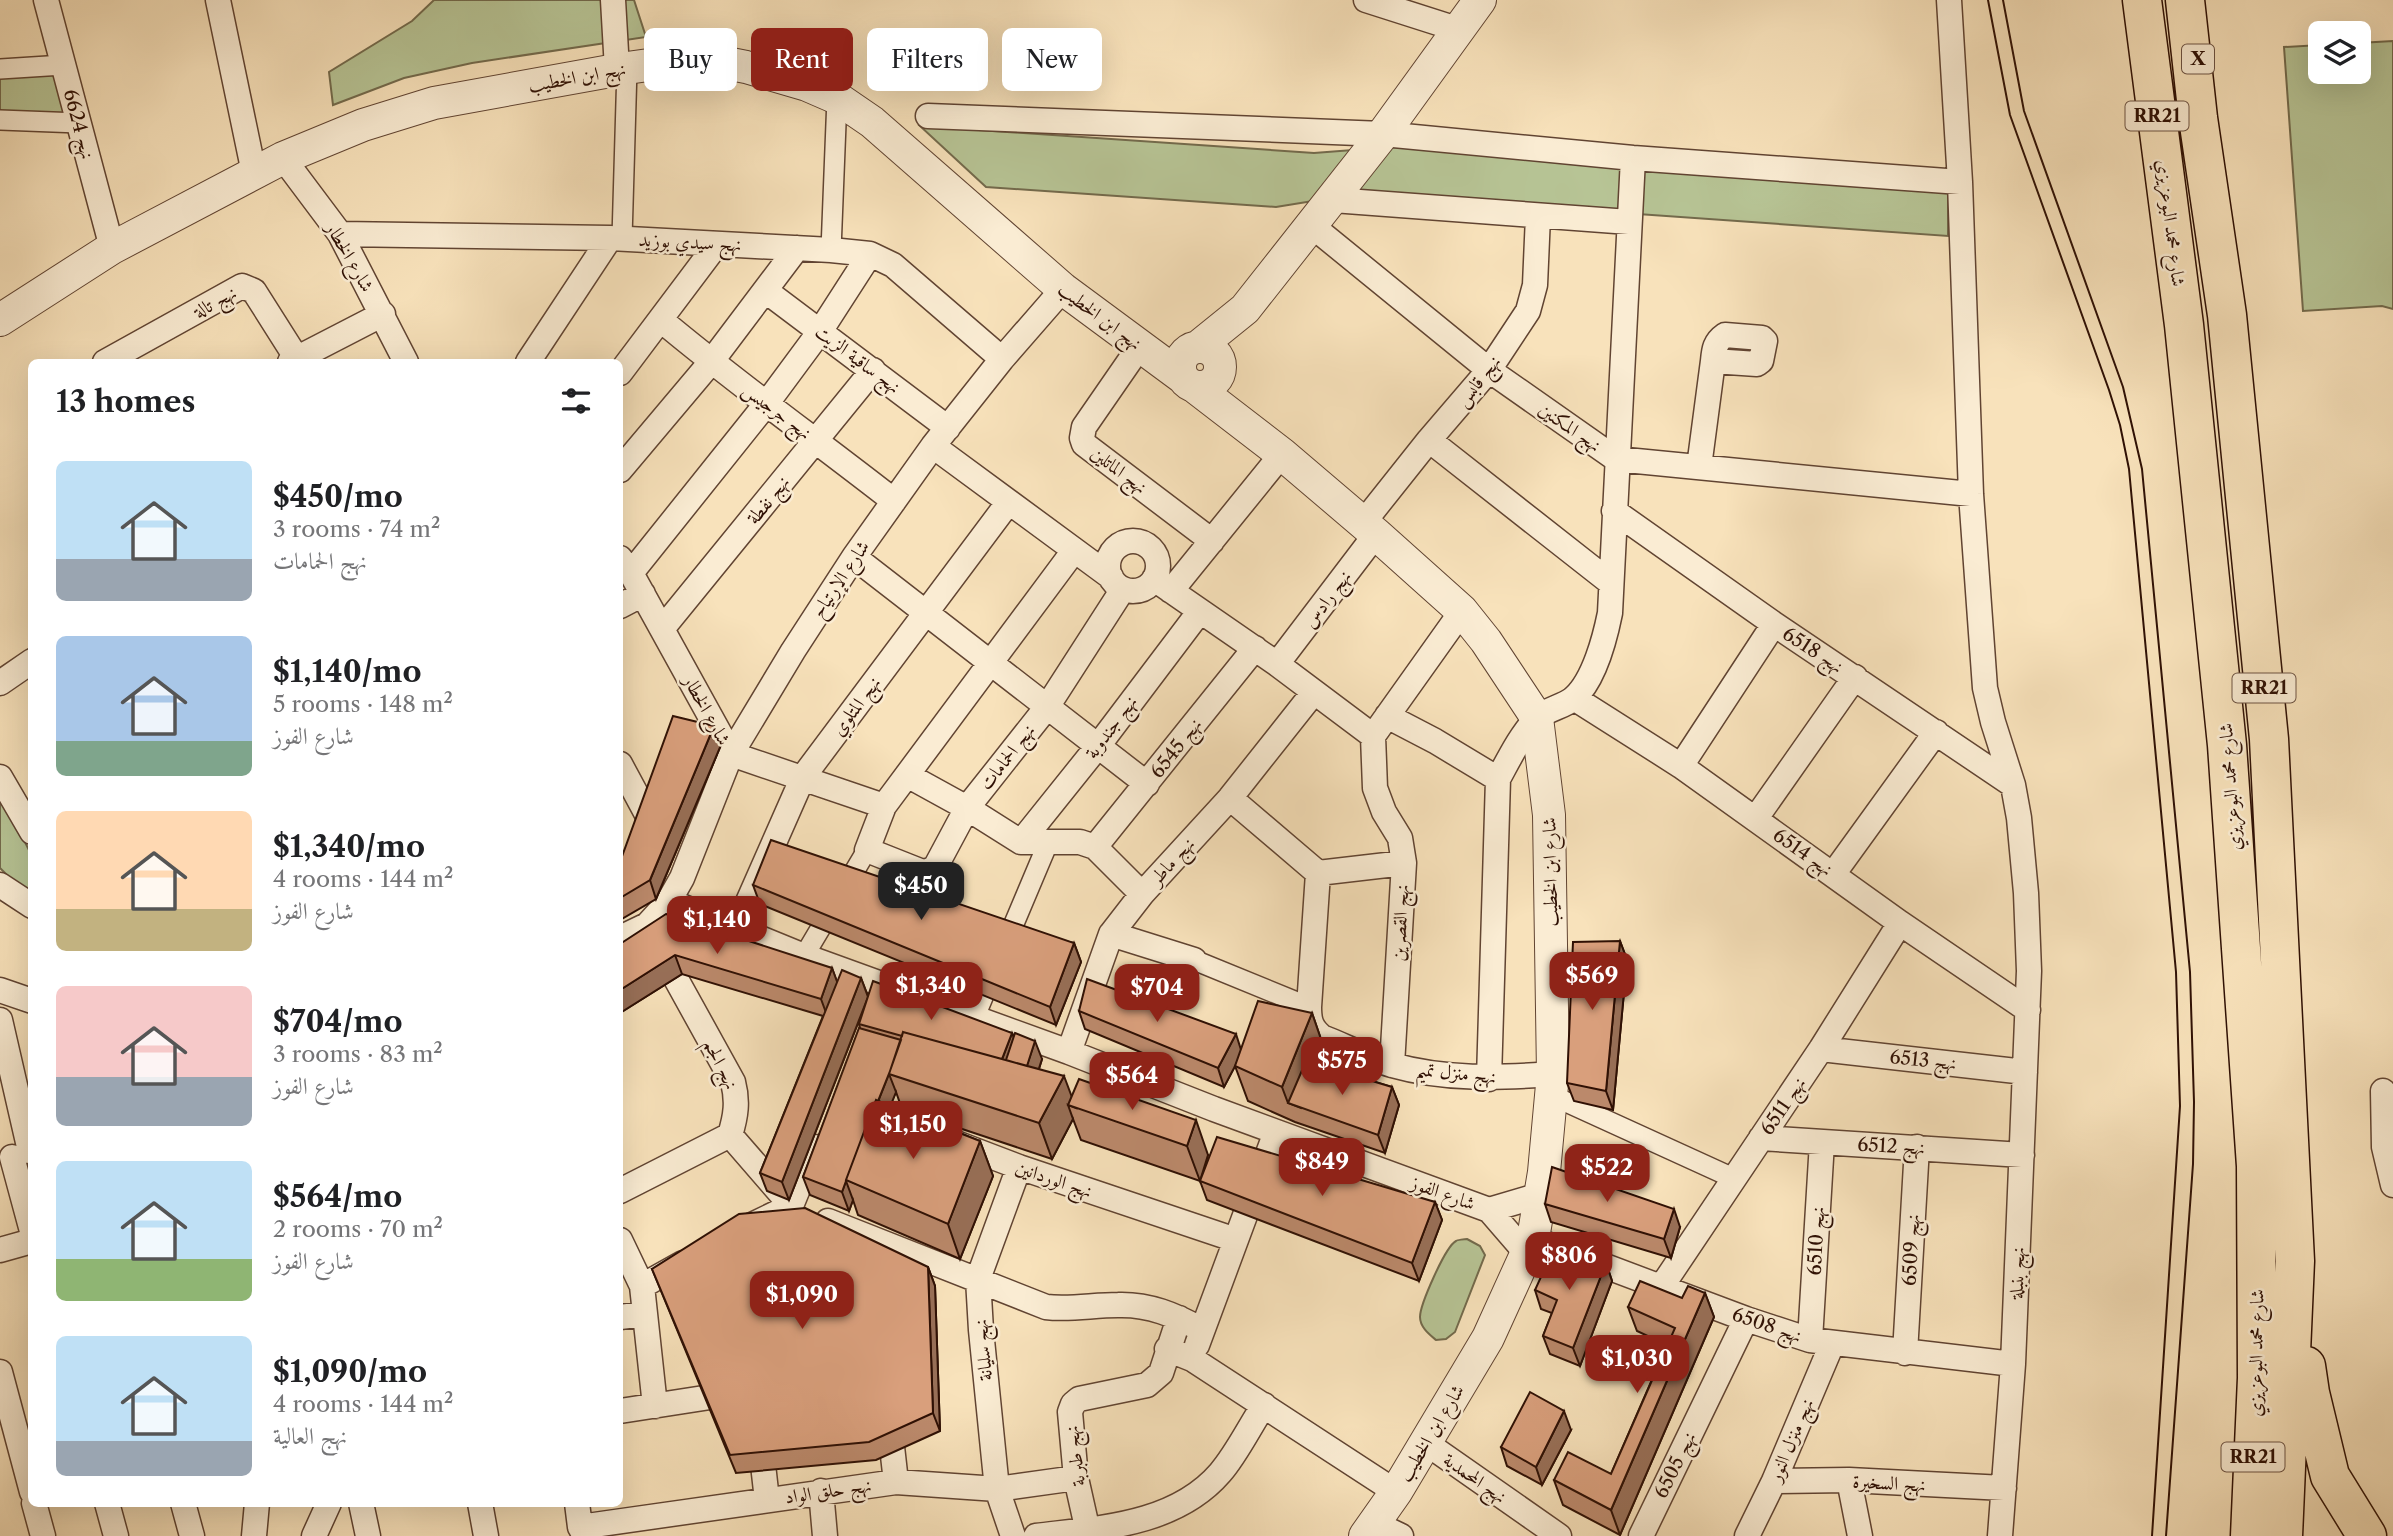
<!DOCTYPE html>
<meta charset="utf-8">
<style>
body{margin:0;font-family:"Libre Caslon Text",Amiri,serif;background:#f6f6f6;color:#202124;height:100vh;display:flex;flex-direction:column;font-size:26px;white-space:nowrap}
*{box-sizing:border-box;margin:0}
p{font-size:23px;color:#757577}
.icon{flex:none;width:38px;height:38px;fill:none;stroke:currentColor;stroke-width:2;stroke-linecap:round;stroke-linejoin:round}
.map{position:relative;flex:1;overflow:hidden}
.drawer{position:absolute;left:28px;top:359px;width:595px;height:1148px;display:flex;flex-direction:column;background:#fff;border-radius:10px;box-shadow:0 7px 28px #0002}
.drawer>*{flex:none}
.hud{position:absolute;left:644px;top:28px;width:665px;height:63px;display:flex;gap:14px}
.controls{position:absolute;left:2308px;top:21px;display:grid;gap:14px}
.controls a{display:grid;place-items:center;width:63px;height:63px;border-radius:10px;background:#fff;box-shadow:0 7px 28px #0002;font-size:35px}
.price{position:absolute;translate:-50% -60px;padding:0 16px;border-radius:14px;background:#8f2418;color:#fff;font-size:23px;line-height:46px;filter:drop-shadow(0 2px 4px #0008)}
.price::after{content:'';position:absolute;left:50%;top:42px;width:21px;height:16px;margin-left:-10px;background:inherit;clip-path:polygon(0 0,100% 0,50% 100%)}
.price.current{background:#222;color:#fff}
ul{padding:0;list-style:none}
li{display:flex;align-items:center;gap:21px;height:175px;padding:0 28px}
li span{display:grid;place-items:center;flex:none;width:196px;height:140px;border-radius:10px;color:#555}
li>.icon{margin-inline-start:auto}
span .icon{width:84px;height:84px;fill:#fffc;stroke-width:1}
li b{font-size:30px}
h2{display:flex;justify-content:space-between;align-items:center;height:84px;padding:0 28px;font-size:30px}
.tag{padding:0 24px;border-radius:10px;background:#fff;box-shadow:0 7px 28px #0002;font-size:24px;line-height:63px}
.tag.current{background:#8f2418;color:#fff}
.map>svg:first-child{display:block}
.green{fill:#b7c495;stroke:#736a4c;stroke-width:2}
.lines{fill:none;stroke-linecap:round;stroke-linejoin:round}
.pedestrian-casing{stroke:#614432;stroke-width:22}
.minor-casing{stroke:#614432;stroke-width:27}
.tertiary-casing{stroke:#614432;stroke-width:34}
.motorway-casing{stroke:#2f1004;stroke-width:41}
.pedestrian{stroke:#faecd3;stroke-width:19}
.minor{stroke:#faecd3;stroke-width:24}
.tertiary{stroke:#faecd3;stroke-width:32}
.motorway{stroke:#f8e2bb;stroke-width:38}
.tram{stroke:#2f1004;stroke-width:2}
.wall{fill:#bb896b;stroke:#2f1004;stroke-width:2}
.shaded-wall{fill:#986f57;stroke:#2f1004;stroke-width:2}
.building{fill:#d99f7c;stroke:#2f1004;stroke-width:2}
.labels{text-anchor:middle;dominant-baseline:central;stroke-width:5;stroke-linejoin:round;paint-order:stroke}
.shield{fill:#faecd3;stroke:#6c5242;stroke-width:2}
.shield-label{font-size:18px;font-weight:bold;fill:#2f1004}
.street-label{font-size:19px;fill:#2f1004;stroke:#faecd3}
</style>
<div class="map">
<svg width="2393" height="1536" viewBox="0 0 2393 1536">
<rect width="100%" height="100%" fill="#f8e2bb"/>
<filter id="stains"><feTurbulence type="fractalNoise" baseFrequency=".00286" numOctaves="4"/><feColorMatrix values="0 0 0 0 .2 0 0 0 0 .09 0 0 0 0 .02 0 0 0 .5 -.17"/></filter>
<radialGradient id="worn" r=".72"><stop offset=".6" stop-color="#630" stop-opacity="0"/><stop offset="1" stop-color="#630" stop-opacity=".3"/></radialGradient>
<path class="green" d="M434,0H634L646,37L472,63L404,78L333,105L329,72L412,21Z
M2393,41V309L2382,306L2303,311L2284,47L2320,45V72H2359V43Z
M59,71L73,117L0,114V75Z
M920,126L1314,153L1392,147L1948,190V236L1356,194L1276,207L986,187Z
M0,793L31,854V893L11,879L0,868Z
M1467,1239L1480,1246L1485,1255L1455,1332L1446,1339L1436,1340C1429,1334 1420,1327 1420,1317C1420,1305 1445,1247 1456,1241C1457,1240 1465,1239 1467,1239Z"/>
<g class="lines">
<defs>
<path id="pedestrian" d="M0,69L63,65
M0,120L79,123
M622,238L627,68
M831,250L837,98
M1005,945L1048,843
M804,956L867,850
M1194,960L1309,1007
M974,1019L993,973
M1551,1095L1733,1178"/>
<path id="minor" d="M46,0L112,248
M218,0L254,173
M613,0L617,69
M1366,0L1460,30
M1949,0L1960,182L1971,494L1985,688L1993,722L2013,785L2019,818L2026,893L2029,971L2013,1364L2000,1536
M928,116L1383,134L1633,158L1960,182
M283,158L340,234L406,362
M1333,200L1629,222
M1311,225L1489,370L1616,459L1971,494
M340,234L610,238L831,250L870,254L893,265L1002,359
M766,291L948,428
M661,320C736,383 816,440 894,501
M1140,346L1084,427L1082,438L1084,444L1212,541
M105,362L242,286L254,291L299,362
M290,362L383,314
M528,362L610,238
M620,373L717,244
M1429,440L1611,583
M933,446L1111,577
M1699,467L1713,361C1714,349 1715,342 1725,335L1762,338L1765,341L1761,361L1757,364L1713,361
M620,470L711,362L797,248
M1614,511L1774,624L2013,785
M1363,523L1429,440L1489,370L1528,311L1535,285L1538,216
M1108 566a25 25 0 1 1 50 0a25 25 0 1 1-50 0Z
M1073,552L884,806L867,850L920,871L928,872L936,866L967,808L1047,707L1123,589
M854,557L1147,784
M620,558L631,573L731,754L884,806
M631,573L767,403L821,330L870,254
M1154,579L1277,664L1373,736L1462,611
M1171,591L1282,454
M620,606L643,594
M662,629L873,370
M1277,664L1376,534
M0,683L32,661
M1574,698L1681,766L1900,923L2028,1010
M1387,716L1435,741L1498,779
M1373,736L1375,788L1384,812L1400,838L1404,863L1392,1065
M620,764L656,831
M1681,766L1774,624
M907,775L967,808L1021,842H1080L1095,847L1142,894
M0,777L32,832
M1230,798L1318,873L1404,863
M1756,818L1855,677
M1021,842L1098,746L1200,611
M1095,847L1255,648
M1318,873L1309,1007C1309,1021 1311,1028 1322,1037C1345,1046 1368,1058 1392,1065C1445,1080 1499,1078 1553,1074
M1834,873L1936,732
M0,885L32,906
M669,901L804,956L1069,1052L1214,1109L1489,1210L1527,1254
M736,929L803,777L1008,503
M1111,934L1194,960
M620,938L647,925L669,901L682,878L731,754L793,651L854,557L933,446L1002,359L1063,289
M0,990L32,1001
M0,1020L30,1151
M1821,1049L2025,1072
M1069,1052L1111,934L1142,894L1230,798L1314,692
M1489,1079L1498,779C1509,759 1520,736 1536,719C1546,709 1564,707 1574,698C1594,680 1605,638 1610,613L1633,158
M2383,1091L2384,1147L2393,1185
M730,1135L782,1195
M1761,1138L2022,1155
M956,1143L1019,1167L1236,1240
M12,1157L32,1231
M620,1191L730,1135C736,1116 738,1101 733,1082L660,950
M1489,1210L1540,1195
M828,1221L1046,1307C1070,1310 1093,1305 1118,1305C1149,1304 1175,1315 1202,1330
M752,1225L791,1206L815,1147
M1533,1239L1746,1319L1810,1340L2013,1364
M620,1240L642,1286
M0,1250L32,1241
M1662,1286L1821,1049L1900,923
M620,1317L644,1314
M1810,1340L1822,1142
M1197,1345L1276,1132
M1167,1349L1192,1359L1396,1492
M1905,1353L1917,1147
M0,1372L32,1492
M655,1406L642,1286L683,1263
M620,1411L736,1393
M889,1420L896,1482
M760,1438L767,1500
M1426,1443L1559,1536
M1849,1480L1860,1536
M1774,1481L1849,1480L2004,1488
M821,1491L825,1536
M34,1503L43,1536
M107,1503L116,1536
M183,1503L192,1536
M361,1503L368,1536
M480,1503L486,1536
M577,1503L580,1527L585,1536
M1374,1523L1401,1536
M580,1527L896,1482L997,1489L1076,1478
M254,1536L257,1503
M314,1536L329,1503
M1013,1536L997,1489L981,1330L978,1279L1019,1167
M1036,1536C1100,1528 1175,1525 1220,1473C1236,1455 1250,1426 1264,1405
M1089,1536L1076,1478L1070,1412L1073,1404L1079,1399L1147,1385L1161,1373L1179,1318
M1641,1536L1746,1319
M1747,1536L1774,1481L1832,1344"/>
<path id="tertiary" d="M0,320L112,248L283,158L363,125L434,103L627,68L670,62L716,61L746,67L807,85L837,98L872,122L1063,289L1182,377
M1180 367a20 20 0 1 1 40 0a20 20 0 1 1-40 0Z
M1198,347L1245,309L1383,134L1480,0
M1195,387L1282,454L1376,534L1462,611L1486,641L1537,718L1549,815L1553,1074L1544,1172L1533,1239L1488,1338L1396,1492L1365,1536"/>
<path id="motorway" d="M2142,0L2184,325L2227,745L2256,1166L2257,1378L2250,1536
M2185,0L2198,118L2227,315L2269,739L2295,1261L2283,1536
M2306,1366L2310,1393L2330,1476L2367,1536"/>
</defs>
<use href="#pedestrian" class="pedestrian-casing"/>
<use href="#minor" class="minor-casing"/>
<use href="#tertiary" class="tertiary-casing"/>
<use href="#motorway" class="motorway-casing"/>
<use href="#pedestrian" class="pedestrian"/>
<use href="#minor" class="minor"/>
<use href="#tertiary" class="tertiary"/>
<use href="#motorway" class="motorway"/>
<path class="tram" d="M1988,0L2010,115L2109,390L2120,425L2129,469L2176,972L2180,1106L2152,1536
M2003,0L2024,111L2123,387L2142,469L2190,972L2194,1102L2193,1164L2166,1536"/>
</g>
<path class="wall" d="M714,726L721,745L656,899L620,920V862Z
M753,885L1074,943L1081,962L1056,1025L760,904Z
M1620,941L1627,960L1613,1110L1574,1101L1567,1083Z
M620,944L832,968L837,982L861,978L868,996L1012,1033L1014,1036L1042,1059L1039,1069L1072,1096L1208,1155L1200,1181L1081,1140L1073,1119L1052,1159L902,1109L896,1092L890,1105L980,1141L993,1176L960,1259L858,1215L853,1200L849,1211L810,1195L803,1177L860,1028L859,1024L867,1000L789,1200L767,1191L760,1173L823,1016L682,974L620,1013Z
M1079,1011L1241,1049L1312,1013L1324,1048L1318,1065L1392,1087L1399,1105L1385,1153L1295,1122L1248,1101L1235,1066L1224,1087L1085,1029Z
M1200,1181L1435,1202L1442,1220L1419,1281L1207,1200Z
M1545,1204L1680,1227L1671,1258L1551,1222Z
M1606,1263L1612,1281L1580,1366L1550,1354L1543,1336L1552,1313L1541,1309L1535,1290Z
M928,1267L935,1286L940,1431L876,1460L736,1473L652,1269Z
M1705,1293L1714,1317L1620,1535L1563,1505L1554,1480L1611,1474L1667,1345L1637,1331L1628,1307L1682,1298Z
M1571,1430L1542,1485L1507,1466L1501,1447Z"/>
<path class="shaded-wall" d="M714,726L721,745L656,899L650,880Z
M1620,941L1627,960L1613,1110L1606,1091Z
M1074,943L1081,962L1056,1025L1050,1007Z
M675,955L682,974L620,1013V990Z
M832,968L839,987L828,1018L821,999Z
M861,978L868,997L789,1200L782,1182Z
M1312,1013L1324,1048L1301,1108L1288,1103L1282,1087Z
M1012,1033L1019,1051L1000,1065Z
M1236,1034L1242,1053L1224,1087L1218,1068Z
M1035,1041L1042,1059L1031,1093L1024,1074Z
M889,1074L896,1092L859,1185L847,1180Z
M1064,1076L1076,1108L1068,1105L1073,1119L1052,1159L1039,1123Z
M1392,1087L1399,1105L1385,1153L1378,1135Z
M1196,1120L1208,1155L1200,1181L1187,1146Z
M980,1141L993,1176L960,1259L948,1224Z
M846,1181L853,1200L849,1211L842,1192Z
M1435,1202L1442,1220L1419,1281L1412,1263Z
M1674,1209L1680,1227L1671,1258L1664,1239Z
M1606,1263L1612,1281L1580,1366L1573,1348Z
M928,1267L935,1286L940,1431L933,1413Z
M1705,1293L1714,1317L1620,1535L1611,1510Z
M1564,1411L1571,1430L1542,1485L1536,1467Z"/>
<path class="building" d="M673,716L714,726L650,880L620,898V862Z
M771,840L1074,943L1050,1007L753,885Z
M666,914L832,968L821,999L675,955L620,990V944Z
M1620,941L1606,1091L1567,1083L1573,942Z
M842,970L861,978L782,1182L760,1173Z
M1087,979L1236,1034L1218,1068L1079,1011Z
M873,981L1012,1033L1002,1059L903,1032L902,1036L859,1024Z
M1258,1001L1312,1013L1282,1087L1235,1066Z
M859,1028L901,1040L890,1071L878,1101L876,1100L846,1180V1181L842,1192L803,1177Z
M903,1032L1064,1076L1039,1123L889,1074Z
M1015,1033L1035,1041L1027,1066L1006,1060Z
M1306,1061L1392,1087L1378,1135L1288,1103Z
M1079,1079L1196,1120L1187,1146L1068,1105Z
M876,1100L980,1141L948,1224L846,1180Z
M1217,1137L1435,1202L1412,1263L1200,1181Z
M1552,1167L1674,1209L1664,1239L1545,1204Z
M805,1208L928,1267L933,1413L869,1442L730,1455L652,1269L739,1214Z
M1556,1244L1606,1263L1573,1348L1543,1336L1557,1300L1535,1290Z
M1640,1281L1682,1298L1688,1286L1705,1293L1611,1510L1554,1480L1568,1452L1611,1474L1675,1328L1628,1307Z
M1530,1392L1564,1411L1536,1467L1501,1447Z"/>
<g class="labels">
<g class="shield">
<rect x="2182" y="44.5" width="32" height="29" rx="5"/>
<rect x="2125.5" y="101.5" width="63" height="29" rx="5"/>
<rect x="2232.5" y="673.5" width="63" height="29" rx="5"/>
<rect x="2221.5" y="1442.5" width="63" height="29" rx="5"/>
</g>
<g class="shield-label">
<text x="2198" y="59">X</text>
<text x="2157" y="116">RR21</text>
<text x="2264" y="688">RR21</text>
<text x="2253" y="1457">RR21</text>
</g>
<g class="street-label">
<text transform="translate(577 77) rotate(-10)">نهج ابن الخطيب</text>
<text transform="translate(79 124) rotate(75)">نهج 6624</text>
<text transform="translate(2171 223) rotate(83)">شارع محمد البوعزيزي</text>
<text transform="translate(690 242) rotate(3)">نهج سيدي بوزيد</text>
<text transform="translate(350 257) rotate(60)">شارع الخطار</text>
<text transform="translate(215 302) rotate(-29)">نهج تالة</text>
<text transform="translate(1100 316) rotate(37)">نهج ابن الخطيب</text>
<text transform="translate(858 359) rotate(37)">نهج ساقية الزيت</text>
<text transform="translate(1478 381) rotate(-51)">نهج قابس</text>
<text transform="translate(777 411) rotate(37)">نهج جرجيس</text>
<text transform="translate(1570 427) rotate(35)">نهج المكنين</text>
<text transform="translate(1119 470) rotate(37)">نهج الماتلين</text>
<text transform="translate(768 500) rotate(-51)">نهج نفطة</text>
<text transform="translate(840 579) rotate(-56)">شارع الإرتياح</text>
<text transform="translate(1327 599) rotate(-53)">نهج رادس</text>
<text transform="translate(1813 650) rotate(33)">نهج 6518</text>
<text transform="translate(856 706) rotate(-53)">نهج المتلوي</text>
<text transform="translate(707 710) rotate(61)">شارع الخطار</text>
<text transform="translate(1111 727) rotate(-53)">نهج جندوبة</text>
<text transform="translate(1176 748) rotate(-52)">نهج 6545</text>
<text transform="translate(1007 757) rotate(-52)">نهج الحمامات</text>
<text transform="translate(2230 787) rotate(-94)">شارع محمد البوعزيزي</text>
<text transform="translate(1803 852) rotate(35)">نهج 6514</text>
<text transform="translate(1172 861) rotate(-47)">نهج ماطر</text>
<text transform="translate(1550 872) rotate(-91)">شارع ابن الخطيب</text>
<text transform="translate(1400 923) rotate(-87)">نهج القصرين</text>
<text transform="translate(1923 1060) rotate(6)">نهج 6513</text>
<text transform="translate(721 1064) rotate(64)">نهج الجم</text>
<text transform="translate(1456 1073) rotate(6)">نهج منزل تميم</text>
<text transform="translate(1783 1106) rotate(-56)">نهج 6511</text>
<text transform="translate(1891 1146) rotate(3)">نهج 6512</text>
<text transform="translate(1054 1179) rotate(19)">نهج الوردانين</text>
<text transform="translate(1443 1193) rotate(20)">شارع الفوز</text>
<text transform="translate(1816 1241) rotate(-87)">نهج 6510</text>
<text transform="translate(1911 1250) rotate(-87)">نهج 6509</text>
<text transform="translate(2017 1273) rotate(-88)">نهج بنبلة</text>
<text transform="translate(1767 1325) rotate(19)">نهج 6508</text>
<text transform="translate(983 1350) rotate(-95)">نهج سليانة</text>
<text transform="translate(2256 1353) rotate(-89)">شارع محمد البوعزيزي</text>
<text transform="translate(1431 1433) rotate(-59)">شارع ابن الخطيب</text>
<text transform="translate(1791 1440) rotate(-67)">نهج منزل النور</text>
<text transform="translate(1075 1456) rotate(-97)">نهج طبربة</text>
<text transform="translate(1675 1465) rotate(-64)">نهج 6505</text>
<text transform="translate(1475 1478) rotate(35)">نهج المحمدية</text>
<text transform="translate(1889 1483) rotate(3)">نهج السخيرة</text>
<text transform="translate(828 1491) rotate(-8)">نهج حلق الواد</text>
</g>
</g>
<rect width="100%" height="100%" filter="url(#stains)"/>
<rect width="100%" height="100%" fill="url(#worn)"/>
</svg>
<div class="controls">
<a><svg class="icon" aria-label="layers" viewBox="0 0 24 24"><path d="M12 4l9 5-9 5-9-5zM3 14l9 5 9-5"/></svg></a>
</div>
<b class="price current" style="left:921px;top:922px">$450</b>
<b class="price" style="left:717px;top:956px">$1,140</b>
<b class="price" style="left:1592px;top:1012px">$569</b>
<b class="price" style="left:931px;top:1022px">$1,340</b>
<b class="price" style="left:1157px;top:1024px">$704</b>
<b class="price" style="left:1342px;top:1097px">$575</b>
<b class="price" style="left:1132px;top:1112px">$564</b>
<b class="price" style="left:913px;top:1161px">$1,150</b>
<b class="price" style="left:1322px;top:1198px">$849</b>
<b class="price" style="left:1607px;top:1204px">$522</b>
<b class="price" style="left:1569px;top:1292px">$806</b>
<b class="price" style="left:802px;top:1331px">$1,090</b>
<b class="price" style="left:1637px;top:1395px">$1,030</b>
<div class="hud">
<a class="tag">Buy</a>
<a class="tag current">Rent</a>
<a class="tag">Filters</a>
<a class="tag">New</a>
</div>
<section class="drawer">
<h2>13 homes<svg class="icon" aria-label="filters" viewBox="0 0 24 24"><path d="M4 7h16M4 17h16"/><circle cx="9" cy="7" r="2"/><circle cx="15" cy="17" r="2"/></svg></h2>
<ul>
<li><span style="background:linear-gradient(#bfe0f5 70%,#9aa5b1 0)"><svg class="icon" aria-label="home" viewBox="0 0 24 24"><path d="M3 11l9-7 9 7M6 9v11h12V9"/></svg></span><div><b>$450/mo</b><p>3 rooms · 74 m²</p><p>نهج الحمامات</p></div></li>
<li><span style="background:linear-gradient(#a9c7e8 75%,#7fa58c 0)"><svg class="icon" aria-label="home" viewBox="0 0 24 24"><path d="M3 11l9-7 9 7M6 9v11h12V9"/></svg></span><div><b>$1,140/mo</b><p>5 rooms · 148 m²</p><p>شارع الفوز</p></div></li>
<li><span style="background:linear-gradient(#ffd9b3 70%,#c2b280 0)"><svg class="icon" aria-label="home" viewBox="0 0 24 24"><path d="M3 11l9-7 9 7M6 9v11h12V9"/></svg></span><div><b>$1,340/mo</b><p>4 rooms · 144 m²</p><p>شارع الفوز</p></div></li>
<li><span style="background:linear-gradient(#f6c9c9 65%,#9aa5b1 0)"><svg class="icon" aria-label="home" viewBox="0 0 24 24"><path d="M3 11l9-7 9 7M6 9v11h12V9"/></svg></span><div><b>$704/mo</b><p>3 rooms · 83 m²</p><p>شارع الفوز</p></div></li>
<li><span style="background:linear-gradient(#bfe0f5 70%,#8fb573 0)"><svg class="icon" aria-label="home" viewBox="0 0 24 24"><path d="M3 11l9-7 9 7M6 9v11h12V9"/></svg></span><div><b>$564/mo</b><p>2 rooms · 70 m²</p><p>شارع الفوز</p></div></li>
<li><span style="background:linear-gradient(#bfe0f5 75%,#9aa5b1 0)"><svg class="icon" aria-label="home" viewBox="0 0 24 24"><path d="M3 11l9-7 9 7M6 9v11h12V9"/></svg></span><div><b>$1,090/mo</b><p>4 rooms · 144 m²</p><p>نهج العالية</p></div></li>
</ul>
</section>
</div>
